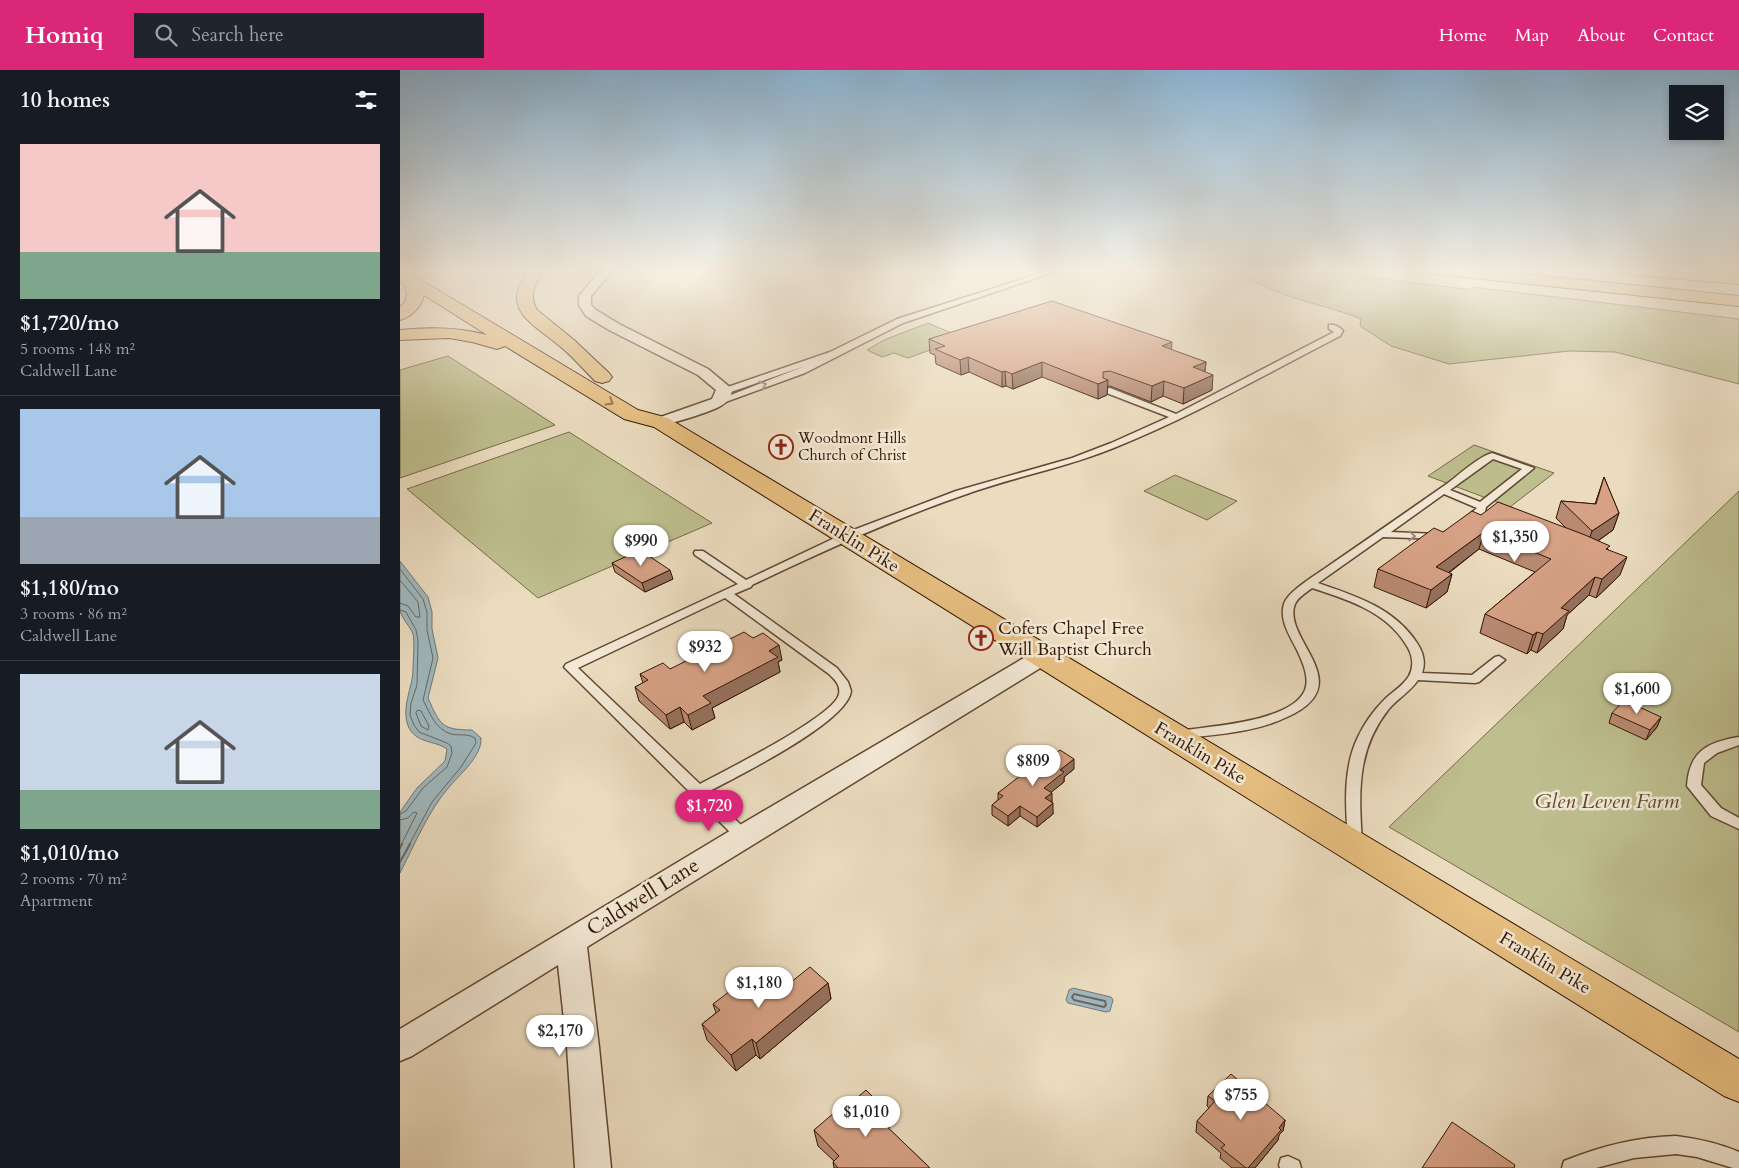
<!DOCTYPE html>
<meta charset="utf-8">
<style>
body{margin:0;font-family:Cardo,serif;background:#20242c;color:#f1f3f6;height:100vh;display:flex;flex-direction:column;font-size:19px;white-space:nowrap}
*{box-sizing:border-box;margin:0}
p{font-size:16px;color:#9ea1a6}
.icon{flex:none;width:28px;height:28px;fill:none;stroke:currentColor;stroke-width:2;stroke-linecap:round;stroke-linejoin:round}
.map{position:relative;flex:1;overflow:hidden}
.details{display:flex;flex-direction:column;background:#171b24;width:400px}
.details>*{flex:none}
.controls{position:absolute;left:1269px;top:15px;display:grid;gap:10px}
.controls a{display:grid;place-items:center;width:55px;height:55px;border-radius:0px;background:#171b24;box-shadow:0 2px 8px #0003;font-size:25px}
.price{position:absolute;translate:-50% -42px;padding:0 11px;border-radius:18px;background:#fff;color:#222;font-size:16px;line-height:32px;filter:drop-shadow(0 1px 2px #0008)}
.price::after{content:'';position:absolute;left:50%;top:30px;width:15px;height:11px;margin-left:-8px;background:inherit;clip-path:polygon(0 0,100% 0,50% 100%)}
.price.selected{background:#db2777;color:#fff}
ul{padding:0;list-style:none}
li{display:grid;align-content:center;gap:10px;height:265px;padding:0 20px}
li+li{border-top:1px solid #363941}
li span{display:grid;place-items:center;height:155px;border-radius:0px;color:#555}
li>.icon{margin-inline-start:auto}
span .icon{width:90px;height:90px;fill:#fffc;stroke-width:1}
li b{font-size:21px}
h2{display:flex;justify-content:space-between;align-items:center;height:60px;padding:0 20px;font-size:21px}
header{display:flex;align-items:center;gap:30px;box-sizing:border-box;height:70px;padding:0 25px;background:#db2777;color:#fff}
header strong{font-size:24px}
nav{display:flex;gap:28px;margin-inline-start:auto;font-size:18px}
.search{width:350px;height:45px;background:#20242c;display:flex;align-items:center;gap:12px;box-sizing:border-box;padding:0 18px;border-radius:0px;color:#9ea1a6;font-size:19px}
main{display:flex;flex:1;min-height:0}
.map>svg:first-child{display:block}
.green{fill:#bebe8e;stroke:#796a48}
.water{fill:#9fb8be;stroke:#747773}
.lines{fill:none;stroke-linecap:round;stroke-linejoin:round}
.shore-far1{stroke:#6a6760;stroke-width:1}
.shore{stroke:#6a6760;stroke-width:2}
.service-casing{stroke:#624832;stroke-width:3}
.minor-casing{stroke:#624832;stroke-width:3}
.primary-casing{stroke:#341603;stroke-width:2}
.motorway-casing{stroke:#341603;stroke-width:2}
.service{fill:#f2e8d5;fill-rule:evenodd}
.minor{fill:#f2e8d5;fill-rule:evenodd}
.primary{fill:#e6be80;fill-rule:evenodd}
.motorway{fill:#e6be80;fill-rule:evenodd}
.wall{fill:#b88a72;stroke:#341603}
.shaded-wall{fill:#96715d;stroke:#341603}
.building{fill:#d6a185;stroke:#341603}
.oneway{stroke:#9c8a76}
.oneway2{stroke:#8d6a42}
.labels{text-anchor:middle;dominant-baseline:central;stroke-width:5;stroke-linejoin:round;paint-order:stroke}
.far-poi-label{font-size:15px;fill:#341603;stroke:#f2e8d5;text-anchor:start}
.street-label{font-size:18px;fill:#341603;stroke:#f2e8d5}
.poi-label{font-size:18px;fill:#341603;stroke:#f2e8d5;text-anchor:start}
.near-park-label{font-size:21px;font-style:italic;fill:#5d482d;stroke:#f2e8d5}
.near-street-label{font-size:21px;fill:#341603;stroke:#f2e8d5}
</style>
<header>
<strong>Homiq</strong>
<div class="search"><svg class="icon" aria-label="search" viewBox="0 0 24 24"><circle cx="10" cy="10" r="6"/><path d="M15 15l6 6"/></svg>Search here</div>
<nav><a>Home</a><a>Map</a><a>About</a><a>Contact</a></nav>
</header>
<main>
<section class="details">
<h2>10 homes<svg class="icon" aria-label="filters" viewBox="0 0 24 24"><path d="M4 7h16M4 17h16"/><circle cx="9" cy="7" r="2"/><circle cx="15" cy="17" r="2"/></svg></h2>
<ul>
<li><span style="background:linear-gradient(#f6c9c9 70%,#7fa58c 0)"><svg class="icon" aria-label="home" viewBox="0 0 24 24"><path d="M3 11l9-7 9 7M6 9v11h12V9"/></svg></span><div><b>$1,720/mo</b><p>5 rooms · 148 m²</p><p>Caldwell Lane</p></div></li>
<li><span style="background:linear-gradient(#a9c7e8 70%,#9aa5b1 0)"><svg class="icon" aria-label="home" viewBox="0 0 24 24"><path d="M3 11l9-7 9 7M6 9v11h12V9"/></svg></span><div><b>$1,180/mo</b><p>3 rooms · 86 m²</p><p>Caldwell Lane</p></div></li>
<li><span style="background:linear-gradient(#c9d6e8 75%,#7fa58c 0)"><svg class="icon" aria-label="home" viewBox="0 0 24 24"><path d="M3 11l9-7 9 7M6 9v11h12V9"/></svg></span><div><b>$1,010/mo</b><p>2 rooms · 70 m²</p><p>Apartment</p></div></li>
</ul>
</section>
<div class="map">
<svg width="1339" height="1098" viewBox="0 0 1339 1098">
<rect width="100%" height="100%" fill="#ebdcbf"/>
<filter id="stains"><feTurbulence type="fractalNoise" baseFrequency=".004" numOctaves="4"/><feColorMatrix values="0 0 0 0 .2 0 0 0 0 .09 0 0 0 0 .02 0 0 0 .5 -.17"/></filter>
<radialGradient id="worn" r=".72"><stop offset=".6" stop-color="#630" stop-opacity="0"/><stop offset="1" stop-color="#630" stop-opacity=".3"/></radialGradient>
<path class="green" d="M817,199H898L1075,220L1072,217L1339,249V314L1215,282L1169,281L1049,294L991,276L960,256L961,249C937,239 911,234 886,225C863,217 841,203 817,199Z
M528,253L563,268L508,288L494,283L482,287L467,280L484,270Z
M48,286L155,355L0,408V300Z
M169,362L312,453L138,528L7,419Z
M1074,375L1154,403L1110,437L1028,406Z
M775,405L837,431L807,450L744,421Z
M1339,421V962L989,757Z"/>
<path class="water" d="M0,491L28,527L32,542V559L38,588L28,628C40,655 42,660 72,660L81,668C82,686 61,703 50,716C28,741 15,774 0,803V742L17,718L45,691L47,679C34,670 18,674 9,658C0,638 13,618 13,599C13,591 15,571 13,564C10,556 2,549 0,541C0,530 0,504 0,491Z
M673,918L711,927L713,930L710,941L706,942L668,933L666,930L669,920Z"/>
<g class="lines">
<path class="shore-far1" d="M0,499L23,529L27,542V560L33,588L23,630C30,643 35,659 51,664C59,666 67,663 75,668L76,673L61,697L32,732L9,775
M0,510L18,532L20,547H16L8,536L0,533
M0,540L6,542L16,560L18,570L17,615L11,633L10,645L14,655L19,662L47,673L51,676L52,683L47,697L23,718L6,741L0,744
M18,640L21,641L29,656L28,660L21,656L16,643Z
M0,750L8,748L14,742L17,743L1,775"/>
<path class="shore" d="M0,778L2,774
M0,792L10,774
M674,924L705,931L706,935L704,937L674,930L672,927Z"/>
<defs>
<path id="service" d="M654,199H663L503,253L405,303L320,334L313,332L405,296L328,323H322V319L430,282L497,249Z
M929,255C934,254 940,257 943,261L940,266C866,304 793,346 716,377C666,398 612,407 561,426C489,451 421,482 352,515L351,517L334,524L437,598L448,612L451,621C448,652 336,707 308,722L348,762L350,766L348,770L343,771L338,770L164,597L166,594L338,514L295,485L294,483L295,481H303L346,510L443,464L556,421L672,388L711,373L769,347L704,322V318H710L776,344L934,262L929,259ZM325,528L429,604C434,609 441,615 439,624C435,646 324,701 300,714L178,598Z
M1092,383L1134,398L1086,437L1085,442L1069,454H1063L1061,452L1077,438L1044,424L991,462L1037,464L1041,465L1042,467L1041,469L983,467L918,513C956,526 994,538 1017,573C1023,582 1026,592 1022,603L1072,605L1095,587L1099,586L1105,590L1079,612L1075,613L1018,610C1010,622 997,629 988,640C956,681 959,724 962,773L960,777L955,778L950,777L948,773C946,738 942,700 958,667C964,654 974,640 984,630C992,622 1003,616 1009,606C1015,595 1012,583 1005,573C985,541 946,529 912,518C907,522 898,527 895,534C881,569 961,614 887,647C854,663 815,664 779,669L774,668L773,665L774,662L779,661C809,656 892,652 905,620C910,607 902,591 897,580C890,566 879,550 884,534C888,521 916,505 927,497C968,469 1008,441 1048,413C1060,404 1078,387 1092,383ZM1093,389L1122,399L1080,432L1050,420Z
M1339,667V675L1317,683L1304,693L1301,715L1321,738L1339,748V759L1311,746L1287,716C1289,682 1307,672 1339,667Z
M1276,1066C1299,1069 1318,1073 1339,1082V1098H1333L1297,1087L1276,1084L1234,1088L1196,1098H1162L1164,1091C1201,1076 1237,1067 1276,1066Z
M888,1086L899,1091L901,1098H880L879,1095L881,1088Z"/>
<path id="minor" d="M202,199H214L191,226V235L196,240L219,254L308,299L332,319C332,325 328,332 322,335C314,341 264,357 255,355L253,352L255,349L312,329L316,320L298,305L209,260L186,246L179,235V226Z
M642,580L650,582L653,587L650,592L187,877L199,977L211,1098H175L167,977L158,895L12,986L0,991V959L333,759L634,582Z"/>
<path id="primary" d="M0,199L6,201L238,340L268,348L1339,989V1032L1324,1026L254,357L224,349L105,276L97,279L72,272L49,268L0,270V260C30,257 58,257 87,265L24,225C21,237 12,247 0,250V237C9,229 9,219 0,211Z
M129,199H145C135,213 128,224 137,240L174,270L209,303L212,307L209,311L202,313L195,311C184,300 174,288 162,278C133,253 98,240 129,199Z"/>
<path id="motorway" d="M1025,199H1075L1339,226V236L1033,204L1028,202Z
M1212,199H1273L1339,204V214L1220,204L1215,202Z"/>
</defs>
<use href="#service" class="service-casing"/>
<use href="#minor" class="minor-casing"/>
<use href="#primary" class="primary-casing"/>
<use href="#motorway" class="motorway-casing"/>
<use href="#service" class="service"/>
<use href="#minor" class="minor"/>
<use href="#primary" class="primary"/>
<use href="#motorway" class="motorway"/>
</g>
<path class="wall" d="M529,269L771,280L806,292L805,302L812,320L783,334L763,326L751,332L710,316H708L707,325L698,329L642,307L613,319L606,316L602,317L569,302L561,305L536,294L535,285L530,283Z
M1204,407L1219,443L1213,460L1198,471L1208,479L1220,505L1196,528L1189,525L1167,545L1163,559L1137,583L1131,580L1127,584L1080,563L1085,544L1135,502L1079,479L1049,503L1052,504L1047,522L1026,538L974,517L978,499L1043,462L1081,445L1166,458L1156,448L1161,431L1195,434Z
M212,493L273,509L245,522L215,502Z
M382,590L378,592L380,602L312,638L315,648L292,660L284,652L270,659L239,631L235,617L243,613L240,604L270,599Z
M1212,643L1261,647L1257,657L1246,670L1209,653Z
M645,692L674,699L664,707V712L651,722L653,744L637,757L620,746L608,756L592,745V735L598,730V723L635,697Z
M428,913L431,929L360,989L356,985L336,1001L307,970L302,954L316,943L313,934L348,918L381,920Z
M808,1026L885,1050L883,1061L879,1065L878,1070L855,1098H832L820,1088L821,1083L796,1062L797,1051L809,1038L807,1036Z
M444,1039L490,1057L488,1058L530,1098H434L433,1092L434,1091L418,1076L414,1060Z"/>
<path class="shaded-wall" d="M772,272L771,287L762,276Z
M568,287L569,302L561,305L560,290Z
M642,292V307L613,319L612,304Z
M806,292L804,307L793,297Z
M605,301L606,316L602,317V302Z
M813,305L812,320L783,334L784,318Z
M708,310L707,325L698,329V314Z
M764,311L763,326L751,332L752,316Z
M1219,443L1213,460L1186,479L1192,461Z
M1084,462L1079,479L1032,515L1036,497Z
M1227,487L1220,505L1196,528L1202,509Z
M270,500L273,509L245,522L242,513Z
M1052,504L1047,522L1026,538L1031,520Z
M1195,507L1189,525L1167,545L1163,559L1137,583L1143,564L1161,538Z
M1137,562L1131,580L1127,584L1133,565Z
M379,575L382,590L378,592L380,602L312,638L315,648L292,660L288,645L303,626L369,581Z
M280,637L284,652L270,659L266,645Z
M1261,647L1257,657L1246,670L1250,660Z
M674,689V699L664,707V712L644,728V718L660,700Z
M652,723V733L645,728Z
M653,733V744L637,757V747Z
M620,736V746L608,756V746Z
M428,913L431,929L360,989L356,973Z
M352,969L356,985L336,1001L331,985Z
M487,1041L490,1057L482,1065L479,1049Z
M885,1050L883,1061L879,1065L878,1070L855,1098H848Z"/>
<path class="building" d="M652,231L772,272L762,276L806,292L793,297L813,305L784,318L764,311L752,316L710,301L703,302V308L708,310L698,314L642,292L612,304L605,301L602,302L568,287L560,290L535,279L545,276L529,269Z
M1204,407L1219,443L1192,461L1161,431L1196,434Z
M1098,432L1185,465L1210,476L1206,479L1227,487L1202,509L1195,507L1161,538L1169,541L1143,564L1137,562L1133,565L1085,544L1151,489L1084,462L1036,497L1052,504L1031,520L978,499L1034,458L1043,462L1072,441L1081,445Z
M240,480L270,500L242,513L212,493Z
M344,562L353,568L363,563L379,575L369,581L378,587L303,626L311,633L288,645L280,637L266,645L235,617L248,610L240,604L263,593L270,599Z
M1224,630L1261,647L1250,660L1212,643Z
M660,680L674,689L660,700L664,702L644,718L652,723L645,728L653,733L637,747L620,736L608,746L592,735L603,726L598,723L633,696L635,697L643,691L645,692Z
M410,897L428,913L356,973L352,969L331,985L302,954L320,940L313,934L342,912L348,918L365,905L381,920Z
M831,1004L885,1050L879,1058L881,1060L848,1098H846L821,1078L825,1075L797,1051L815,1031L808,1026Z
M466,1020L487,1041L479,1049L530,1098H438L433,1092L439,1086L414,1060L441,1037L444,1039Z
M1052,1052L1115,1095L1114,1098H1022Z"/>
<defs><path id="oneway-chevron" d="M-2-3.5L2.5 0L-2 3.5" fill="none" stroke-width="1.6" stroke-linecap="round" stroke-linejoin="round" transform="scale(1.25)"/></defs>
<g class="oneway">
<use href="#oneway-chevron" transform="translate(363 315) rotate(-19)"/>
<use href="#oneway-chevron" transform="translate(1012 466) rotate(3)"/>
</g>
<use class="oneway2" href="#oneway-chevron" transform="translate(210 332) rotate(31)"/>
<linearGradient id="sky" x2="0" y2="1"><stop stop-color="#8bb6d7"/><stop offset="0.57" stop-color="#f6efe2"/><stop offset="1" stop-color="#f6efe2" stop-opacity="0"/></linearGradient>
<rect width="1339" height="352" fill="url(#sky)"/>
<defs>
<symbol id="church-ring" viewBox="-11 -11 22 22"><circle r="9.5" fill="#f2e8d5" stroke="#8f2418" stroke-width="1.5"/><path d="M-1.2-6h2.4v3.5h3.3v2.4h-3.3V6h-2.4V-.1h-3.3v-2.4h3.3Z" fill="#8f2418"/></symbol>
</defs>
<g fill-rule="evenodd">
<use href="#church-ring" x="367" y="363" width="28" height="28"/>
<use href="#church-ring" x="567" y="554" width="28" height="28"/>
</g>
<g class="labels">
<g class="far-poi-label">
<text x="398" y="368">Woodmont Hills<tspan x="398" dy="17">Church of Christ</tspan></text>
</g>
<g class="street-label">
<text transform="translate(454 471) rotate(32)">Franklin Pike</text>
<text transform="translate(800 683) rotate(31)">Franklin Pike</text>
<text transform="translate(1145 893) rotate(31)">Franklin Pike</text>
</g>
<g class="poi-label">
<text x="598" y="558">Cofers Chapel Free<tspan x="598" dy="21">Will Baptist Church</tspan></text>
</g>
<g class="near-park-label">
<text x="1207" y="731">Glen Leven Farm</text>
</g>
<g class="near-street-label">
<text transform="translate(243 827) rotate(-32)">Caldwell Lane</text>
</g>
</g>
<rect width="100%" height="100%" filter="url(#stains)"/>
<rect width="100%" height="100%" fill="url(#worn)"/>
</svg>
<div class="controls">
<a><svg class="icon" aria-label="layers" viewBox="0 0 24 24"><path d="M12 4l9 5-9 5-9-5zM3 14l9 5 9-5"/></svg></a>
</div>
<b class="price" style="left:1115px;top:493px">$1,350</b>
<b class="price" style="left:241px;top:497px">$990</b>
<b class="price" style="left:305px;top:603px">$932</b>
<b class="price" style="left:1237px;top:645px">$1,600</b>
<b class="price" style="left:633px;top:717px">$809</b>
<b class="price selected" style="left:309px;top:762px">$1,720</b>
<b class="price" style="left:359px;top:939px">$1,180</b>
<b class="price" style="left:160px;top:987px">$2,170</b>
<b class="price" style="left:841px;top:1051px">$755</b>
<b class="price" style="left:466px;top:1068px">$1,010</b>
</div>
</main>
